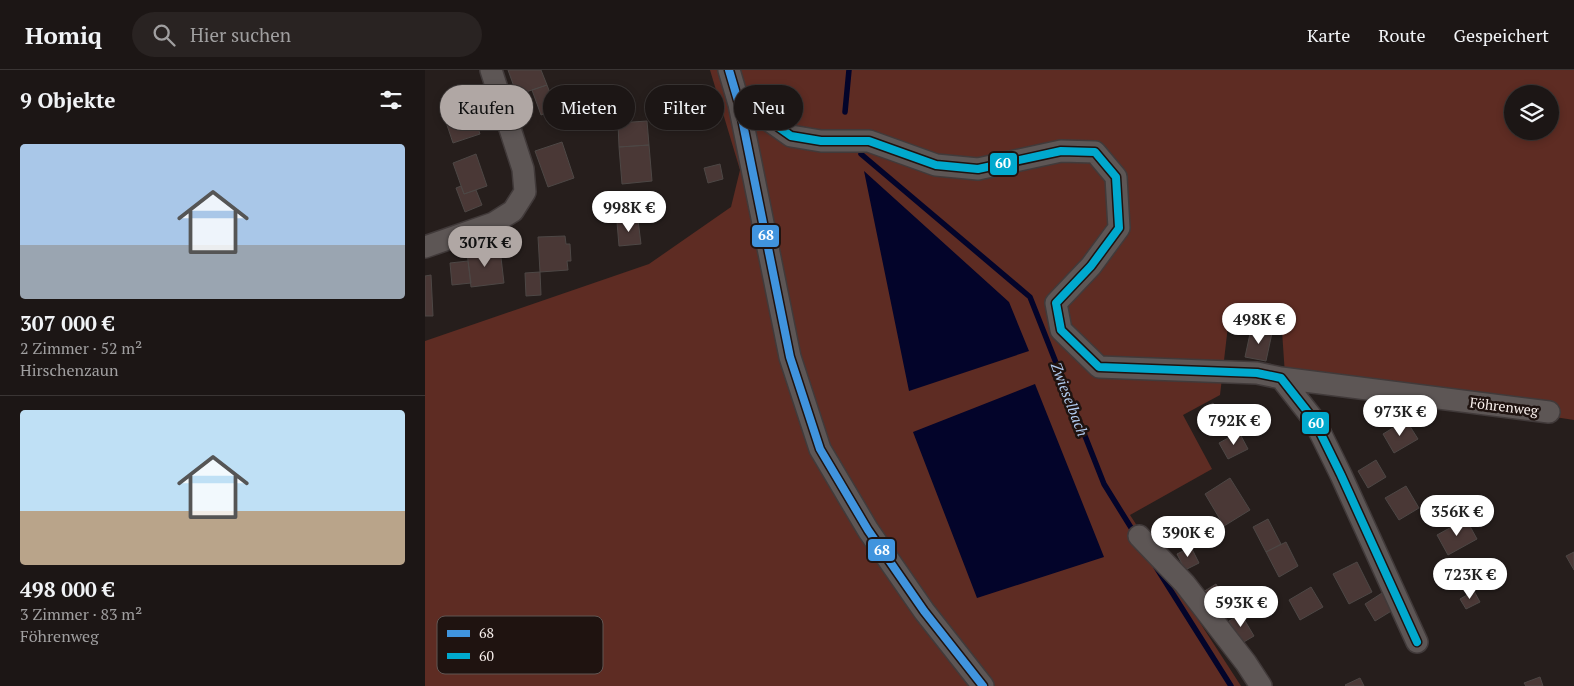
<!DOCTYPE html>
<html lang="de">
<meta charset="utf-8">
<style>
body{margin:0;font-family:"PT Serif",serif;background:#292322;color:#f1f3f6;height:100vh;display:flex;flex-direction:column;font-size:19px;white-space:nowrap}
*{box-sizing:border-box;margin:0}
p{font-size:16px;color:#a09fa0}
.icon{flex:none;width:28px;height:28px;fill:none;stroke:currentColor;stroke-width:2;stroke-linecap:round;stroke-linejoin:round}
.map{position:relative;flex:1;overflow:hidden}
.side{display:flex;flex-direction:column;background:#1c1615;width:425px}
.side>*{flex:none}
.hud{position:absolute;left:15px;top:15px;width:475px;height:45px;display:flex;gap:10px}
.tools{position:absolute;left:1079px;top:15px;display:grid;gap:10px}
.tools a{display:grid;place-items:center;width:55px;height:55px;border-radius:50%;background:#1c1615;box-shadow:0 2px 8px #0003,0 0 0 1px #3a3534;font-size:25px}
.price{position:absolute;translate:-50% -42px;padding:0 11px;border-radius:18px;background:#fff;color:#222;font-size:16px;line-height:32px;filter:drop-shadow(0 1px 2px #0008)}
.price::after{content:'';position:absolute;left:50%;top:30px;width:15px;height:11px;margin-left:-8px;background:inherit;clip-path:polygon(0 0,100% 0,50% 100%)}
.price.selected{background:#b0a7a4;color:#111}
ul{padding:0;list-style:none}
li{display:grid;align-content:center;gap:10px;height:265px;padding:0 20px}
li+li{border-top:1px solid #3a3534}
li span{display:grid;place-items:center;height:155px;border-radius:5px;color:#555}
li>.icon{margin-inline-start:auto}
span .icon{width:90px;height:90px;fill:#fffc;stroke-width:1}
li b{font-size:21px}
h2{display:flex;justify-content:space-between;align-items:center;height:60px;padding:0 20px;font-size:21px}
.pill{padding:0 18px;border-radius:22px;background:#1c1615;box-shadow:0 2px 8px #0003,0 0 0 1px #3a3534;font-size:18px;line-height:45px}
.pill.selected{background:#b0a7a4;color:#111}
header{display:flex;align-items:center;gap:30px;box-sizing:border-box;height:70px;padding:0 25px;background:#1c1615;border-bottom:1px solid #3a3534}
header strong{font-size:24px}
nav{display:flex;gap:28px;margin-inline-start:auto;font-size:18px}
.search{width:350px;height:45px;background:#292322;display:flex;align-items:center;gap:12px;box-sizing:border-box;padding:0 18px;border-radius:28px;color:#a09fa0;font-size:19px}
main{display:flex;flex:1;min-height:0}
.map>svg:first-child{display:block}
.green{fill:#5e2c23;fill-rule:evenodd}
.water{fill:#03042a}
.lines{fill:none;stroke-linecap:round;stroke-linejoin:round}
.stream{stroke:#03042a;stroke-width:5.5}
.building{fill:#4a3836;stroke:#4d4745}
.minor-casing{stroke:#413a3a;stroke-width:24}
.minor{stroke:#5d5655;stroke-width:21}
.bus-1-casing{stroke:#1f1310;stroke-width:11}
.bus-2-casing{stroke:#1f1310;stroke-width:11}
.bus-1{stroke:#4094de;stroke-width:8}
.bus-2{stroke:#00a9ce;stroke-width:8}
.labels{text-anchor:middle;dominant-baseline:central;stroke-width:5;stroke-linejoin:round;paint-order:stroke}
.street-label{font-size:14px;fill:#faf1ee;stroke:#1f1310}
.water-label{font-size:15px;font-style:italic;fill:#b1cbef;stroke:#1f1310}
.key{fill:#1f1310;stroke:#615653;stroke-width:1}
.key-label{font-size:14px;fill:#faf1ee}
.line-badge{stroke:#1f1310;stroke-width:2}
.badge-label{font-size:14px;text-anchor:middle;font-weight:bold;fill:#fff}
</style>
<header>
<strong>Homiq</strong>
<div class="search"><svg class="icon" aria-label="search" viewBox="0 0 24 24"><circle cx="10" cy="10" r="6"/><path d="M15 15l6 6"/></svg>Hier suchen</div>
<nav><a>Karte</a><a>Route</a><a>Gespeichert</a></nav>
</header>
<main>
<section class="side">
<h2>9 Objekte<svg class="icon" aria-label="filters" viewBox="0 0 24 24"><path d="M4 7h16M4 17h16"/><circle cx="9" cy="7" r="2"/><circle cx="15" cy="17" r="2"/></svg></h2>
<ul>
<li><span style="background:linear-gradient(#a9c7e8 65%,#9aa5b1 0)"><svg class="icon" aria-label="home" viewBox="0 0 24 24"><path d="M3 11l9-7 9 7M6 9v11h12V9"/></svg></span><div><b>307 000 €</b><p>2 Zimmer · 52 m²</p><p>Hirschenzaun</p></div></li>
<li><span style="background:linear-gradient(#bfe0f5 65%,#b9a48a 0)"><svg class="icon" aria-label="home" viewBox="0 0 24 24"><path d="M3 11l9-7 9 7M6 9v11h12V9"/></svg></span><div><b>498 000 €</b><p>3 Zimmer · 83 m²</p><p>Föhrenweg</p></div></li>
</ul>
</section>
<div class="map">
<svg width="1149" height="616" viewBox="0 0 1149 616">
<rect width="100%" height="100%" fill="#261e1c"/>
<path class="green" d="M285,0H1149V350L860,305L856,246L804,247L795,325L758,345L787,399L705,445L816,616H0V271L224,194L306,137L315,100ZM1088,24H1125V61H1088Z"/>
<path class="water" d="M439,101L584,232L604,281L484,321Z
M610,314L679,487L552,528L488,362Z"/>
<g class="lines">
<path class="stream" d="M420,42L424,0
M436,84L605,227L679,414L710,464
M731,497L806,616"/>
</g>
<path class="building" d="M83,0H116L122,15L92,25Z
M122,15L131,39L116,45L107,20Z
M43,28L55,64L28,73L16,37Z
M278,30L283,49L267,53L263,35Z
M222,51L224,75L194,77L193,53Z
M137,72L149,108L123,117L110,81Z
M224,75L227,111L197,114L194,77Z
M51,84L62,116L39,124L28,93Z
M295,94L298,109L283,113L279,98Z
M36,116L39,124L51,120L57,135L40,142L31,118Z
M213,150L216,174L194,176L192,152Z
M140,166L141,174H145L146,191H142L143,200L115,202L113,167Z
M75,179L79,213L46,217L42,182Z
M43,191L46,213L27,215L25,193Z
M115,202L116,225L101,226L100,203Z
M6,205L8,246H0V206Z
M826,259L847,263L841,291L820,287Z
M788,333L798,350L784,359L774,342Z
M981,350L993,369L969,383L958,364Z
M814,362L823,379L803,389L794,373Z
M951,390L961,407L943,418L933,401Z
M805,408L825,440L799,456L780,424Z
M981,416L994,438L974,450L960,428Z
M843,449L856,474L841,482L828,457Z
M1041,449L1052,469L1023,485L1012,465Z
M861,472L873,496L854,507L841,482Z
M766,477L774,493L760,500L752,484Z
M1149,482V500L1141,486Z
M932,492L947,522L924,534L908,504Z
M791,514L801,532L788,539L778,522Z
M886,517L898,537L875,550L864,530Z
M1049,521L1055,532L1041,539L1035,529Z
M957,523L968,540L950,551L940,534Z
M816,544L829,566L817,573L804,551Z
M1115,607L1118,616H1101L1099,613Z
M935,608L939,616H921L920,615Z"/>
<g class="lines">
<defs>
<path id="minor" d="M304,0L314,34L365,287L395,379L443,460L499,541L558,616
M314,34L342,49L366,66L396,71H444L511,95L553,99L636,81L670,82L691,107L694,158L666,196L631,233L636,260L674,297L832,303L856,308L889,350L916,405L992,572
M0,177L69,153L88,141L100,122L98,99L66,0
M856,308L1124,342
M714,466L760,514L821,593L836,616"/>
</defs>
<use href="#minor" class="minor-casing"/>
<use href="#minor" class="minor"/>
<defs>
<path id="bus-1" d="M304,0L314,34L365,287L395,379L443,460L499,541L558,616"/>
<path id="bus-2" d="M314,34L342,49L366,66L396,71H444L511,95L553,99L636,81L670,82L691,107L694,158L666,196L631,233L636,260L674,297L832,303L856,308L889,350L916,405L992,572"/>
</defs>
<use href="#bus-1" class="bus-1-casing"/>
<use href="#bus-2" class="bus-2-casing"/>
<use href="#bus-1" class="bus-1"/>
<use href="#bus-2" class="bus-2"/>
</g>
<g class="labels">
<g class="street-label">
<text transform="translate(1079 336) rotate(7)">Föhrenweg</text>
</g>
<g class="water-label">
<text transform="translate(645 329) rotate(69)">Zwieselbach</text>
</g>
</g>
<rect x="12" y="546" width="166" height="58" rx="8" class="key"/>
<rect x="22" y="560" width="23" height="7" fill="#4094de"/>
<rect x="22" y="583" width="23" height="6" fill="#00a9ce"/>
<g class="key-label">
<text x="54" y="568">68</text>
<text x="54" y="591">60</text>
</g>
<g class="line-badge">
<rect x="564" y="82" width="29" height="24" rx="5" fill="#00a9ce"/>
<rect x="326" y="154" width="29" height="24" rx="5" fill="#4094de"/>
<rect x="876" y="341" width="29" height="24" rx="5" fill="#00a9ce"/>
<rect x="442" y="468" width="29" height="24" rx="5" fill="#4094de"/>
</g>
<g class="badge-label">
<text x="578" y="98">60</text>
<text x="341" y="170">68</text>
<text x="891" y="358">60</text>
<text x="457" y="485">68</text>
</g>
</svg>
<div class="tools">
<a><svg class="icon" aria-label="layers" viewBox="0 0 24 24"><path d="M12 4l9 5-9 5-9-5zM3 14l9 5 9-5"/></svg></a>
</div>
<b class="price" style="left:204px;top:163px">998K €</b>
<b class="price selected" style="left:60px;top:198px">307K €</b>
<b class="price" style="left:834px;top:275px">498K €</b>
<b class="price" style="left:975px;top:367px">973K €</b>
<b class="price" style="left:809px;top:376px">792K €</b>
<b class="price" style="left:1032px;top:467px">356K €</b>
<b class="price" style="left:763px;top:488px">390K €</b>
<b class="price" style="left:1045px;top:530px">723K €</b>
<b class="price" style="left:816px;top:558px">593K €</b>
<div class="hud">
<a class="pill selected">Kaufen</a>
<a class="pill">Mieten</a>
<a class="pill">Filter</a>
<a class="pill">Neu</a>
</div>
</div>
</main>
